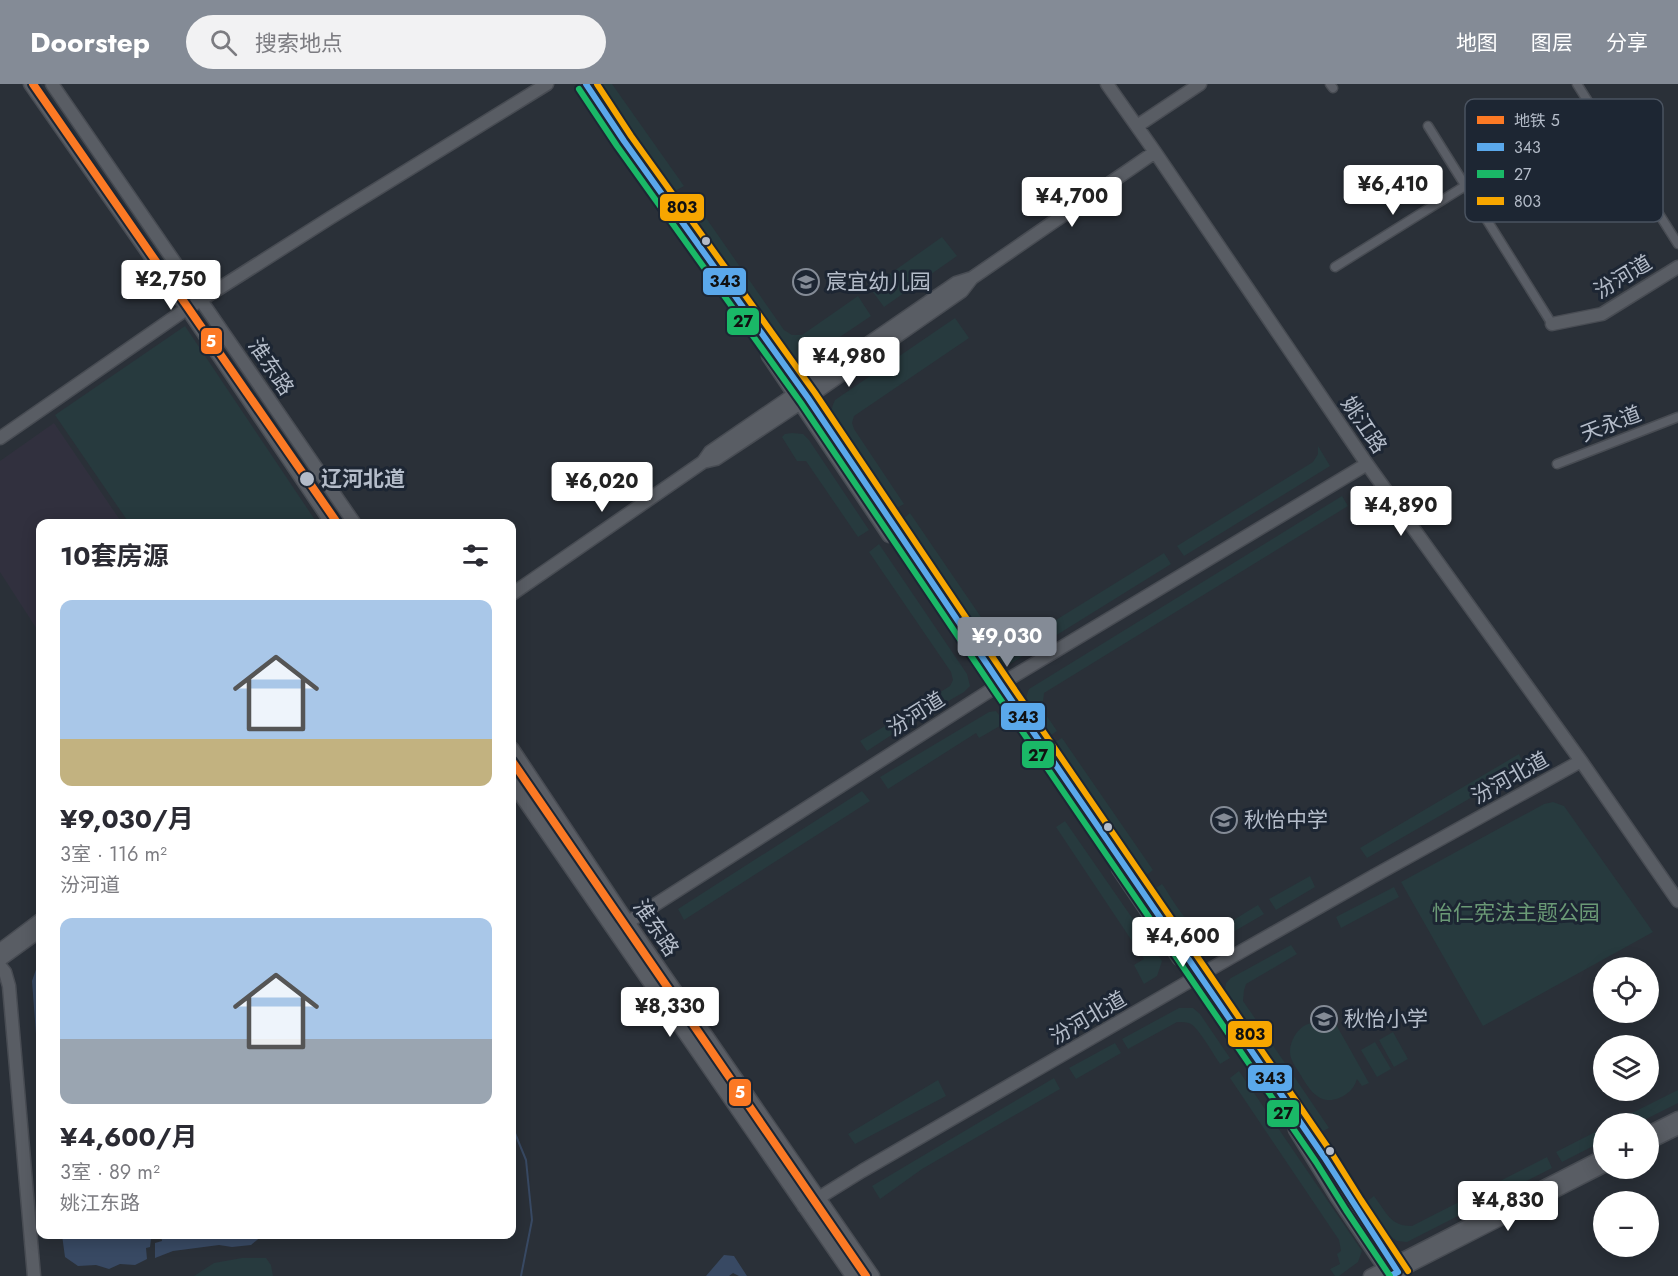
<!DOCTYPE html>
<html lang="zh">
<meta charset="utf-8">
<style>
body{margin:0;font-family:Jost,"Noto Sans SC",sans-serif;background:#f2f2f3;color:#2b2b33;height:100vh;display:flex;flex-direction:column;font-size:22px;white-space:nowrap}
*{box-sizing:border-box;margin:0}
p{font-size:20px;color:#7c7c81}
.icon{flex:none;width:33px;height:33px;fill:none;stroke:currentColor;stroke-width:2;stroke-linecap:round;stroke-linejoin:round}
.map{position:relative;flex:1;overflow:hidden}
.details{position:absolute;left:36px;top:435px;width:480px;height:720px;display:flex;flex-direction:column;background:#fff;border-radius:12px;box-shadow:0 3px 15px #0003}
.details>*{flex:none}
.tools{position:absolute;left:1593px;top:873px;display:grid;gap:12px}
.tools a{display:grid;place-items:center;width:66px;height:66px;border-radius:50%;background:#fff;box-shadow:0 3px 15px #0003;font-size:30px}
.price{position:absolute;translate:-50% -51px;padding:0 14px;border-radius:6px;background:#fff;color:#222;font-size:20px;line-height:39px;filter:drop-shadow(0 2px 3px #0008)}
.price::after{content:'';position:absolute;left:50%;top:36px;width:18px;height:14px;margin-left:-9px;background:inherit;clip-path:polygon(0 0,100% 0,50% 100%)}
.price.current{background:#848b96;color:#fff}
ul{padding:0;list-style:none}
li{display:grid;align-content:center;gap:12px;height:318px;padding:0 24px}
li span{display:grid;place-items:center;height:186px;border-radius:12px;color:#555}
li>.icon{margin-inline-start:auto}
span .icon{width:108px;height:108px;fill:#fffc;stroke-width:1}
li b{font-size:26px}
h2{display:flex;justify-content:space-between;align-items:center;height:72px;padding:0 24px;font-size:26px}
header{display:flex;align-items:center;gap:36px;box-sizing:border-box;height:84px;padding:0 30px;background:#848b96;color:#fff}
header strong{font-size:28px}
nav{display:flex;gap:33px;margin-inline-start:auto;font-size:21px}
.search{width:420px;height:54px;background:#f2f2f3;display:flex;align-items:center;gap:15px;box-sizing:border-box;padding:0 21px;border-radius:33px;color:#7c7c81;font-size:22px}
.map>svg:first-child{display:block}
.medical{fill:#31303e}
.green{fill:#273a3e}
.water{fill:#384963}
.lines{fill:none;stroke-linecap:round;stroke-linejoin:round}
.stream{stroke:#384963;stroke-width:2}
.street-casing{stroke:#484c53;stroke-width:11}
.secondary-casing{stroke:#484c53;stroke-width:15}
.street{stroke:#5a5e66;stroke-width:8}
.secondary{stroke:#595d64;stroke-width:12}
.bus-1-casing{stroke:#1d2633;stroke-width:10}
.bus-2-casing{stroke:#1d2633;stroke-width:10}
.bus-3-casing{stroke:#1d2633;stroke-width:10}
.bus-1{stroke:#5aa8eb;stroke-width:6}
.bus-2{stroke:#1ab867;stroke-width:6}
.bus-3{stroke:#f7a600;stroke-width:6}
.metro-1-casing{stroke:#1d2633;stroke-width:12}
.metro-1{stroke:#fc7924;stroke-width:8}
.bus-dot{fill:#b4bcc9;stroke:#1d2633;stroke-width:2}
.labels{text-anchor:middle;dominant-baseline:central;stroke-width:6;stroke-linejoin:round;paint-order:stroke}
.street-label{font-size:21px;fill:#b4bcc9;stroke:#1d2633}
.poi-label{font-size:21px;fill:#b4bcc9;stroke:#1d2633;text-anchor:start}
.stop-label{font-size:21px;font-weight:bold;fill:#b4bcc9;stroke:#1d2633;text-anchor:start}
.park-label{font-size:21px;fill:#6b9a76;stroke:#1d2633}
.key{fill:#1d2633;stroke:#4a5360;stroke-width:1.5}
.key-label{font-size:16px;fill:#b4bcc9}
.line-badge{stroke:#1d2633;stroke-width:2}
.badge-label{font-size:16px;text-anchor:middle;font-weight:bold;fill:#fff}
.pale-badge-label{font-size:16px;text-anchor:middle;font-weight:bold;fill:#111}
</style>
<header>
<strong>Doorstep</strong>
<div class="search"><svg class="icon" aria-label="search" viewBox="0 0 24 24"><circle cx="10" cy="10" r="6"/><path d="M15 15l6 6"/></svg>搜索地点</div>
<nav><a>地图</a><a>图层</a><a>分享</a></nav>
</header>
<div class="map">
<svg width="1678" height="1192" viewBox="0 0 1678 1192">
<rect width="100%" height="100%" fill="#2a3038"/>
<path class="medical" d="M54,339L122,439L40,440V550L0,488V377Z"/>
<path class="green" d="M598,0H612L684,102L673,108Z
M688,108L784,246L792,251H802L858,212L871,232L804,277L796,278L789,276L679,115Z
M942,153L957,172L884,223L870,204Z
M955,234L969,254L854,332L852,339L854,345L904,420L893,426L833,337C831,328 831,324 835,316Z
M185,242L317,439H129L55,331Z
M792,349L803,350L809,356L869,446L858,453L806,377H797L782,353L785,350Z
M1318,362L1330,382L1184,472L1177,462L1313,378L1318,370Z
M1342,412L1348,422L1044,609L1042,625L1057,647L1048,653C1038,639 1020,623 1029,605Z
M910,429L998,558L1006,562H1014L1164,469L1171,480L1010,580L1001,579L996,575L902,436Z
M879,460L967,590L970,602L964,608L926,630L921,620L950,602L953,596L951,588L869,468Z
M910,627L916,635L867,667L860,657Z
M996,627L1005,639L979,654L976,649L888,705L880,693L989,628Z
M1062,654L1153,786L1145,792L1053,659Z
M1519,670L1524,683L1367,774L1360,764Z
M862,707L870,717L684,836L678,825Z
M1553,718L1564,722L1653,848L1483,942L1401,798L1544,720Z
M1065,737L1162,877L1157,892L1144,900L1134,881L1144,875L1056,743Z
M1310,792L1315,803L1276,826L1269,815Z
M1162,800C1173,815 1190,851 1211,847C1223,844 1246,828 1258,821L1264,830L1209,862L1200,864L1192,861L1151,807Z
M1394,803L1399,813L1341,844L1336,833Z
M1291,861L1297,870L1246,900L1244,906L1243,917L1268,953L1257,959L1224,912L1226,899L1231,894Z
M1179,924H1193L1200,930L1230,974L1220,980C1214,971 1199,945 1191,940C1187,938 1182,938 1177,938L1128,965L1122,955Z
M1329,928L1369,999L1362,1002L1357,995C1354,1004 1349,1010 1339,1014C1319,1022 1309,1005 1300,990C1297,985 1293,980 1291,974C1287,962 1296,944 1308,940C1314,938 1320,939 1326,941L1322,932Z
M1393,948L1408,975L1394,983L1379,956Z
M1375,958L1391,985L1377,993L1361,966Z
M1115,959L1121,969L1076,995L1069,984Z
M1272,960L1329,1044L1319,1049L1262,966Z
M1239,987L1362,1167L1358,1178L1339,1192H1335L1330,1185L1340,1180L1337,1170L1341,1167L1339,1156L1230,994Z
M1054,994L1060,1005L922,1085L880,1115L872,1102Z
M938,996L946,1012L855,1060L848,1050Z
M1678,1006V1019L1638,1039H1612Z
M1603,1044V1057L1562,1078L1556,1068Z
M1547,1073L1552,1084L1407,1158L1397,1157L1387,1150L1366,1118L1374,1112C1387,1129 1390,1142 1412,1142Z
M242,1174H266L271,1181L273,1192H194L214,1179Z"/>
<path class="water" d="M40,874V950H36L32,897Z
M158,1151V1154L151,1155L150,1163L146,1164L147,1175L135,1181L120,1180L109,1185L96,1181L78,1182L65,1173L62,1151Z
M161,1151V1150L263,1151L251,1161L232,1163L219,1161L173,1167L155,1174V1159L162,1157Z
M724,1171L734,1172L747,1192H739L733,1189L729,1192H706Z"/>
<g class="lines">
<path class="stream" d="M512,1042L526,1076L532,1136L521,1192"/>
<defs>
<path id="street" d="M1330,0L1333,4
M1577,0L1678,160
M1428,42L1552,240
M1335,183L1465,102
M1557,380L1678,333"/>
<path id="secondary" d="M30,0L187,225L332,440
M52,0L355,440
M586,0L624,57L808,314L1001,601L1324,1073L1353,1121L1401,1192
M1107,0L1155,68L1367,380L1581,677L1678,817
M1137,42L1200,0
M1552,240L1602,230L1678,183
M768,272L889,452
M0,354L182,228L330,134L547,0
M703,378L710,368L956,199L972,194L1155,68
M512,510L703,378L716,375L808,314L962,207L972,194
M512,664L628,838L873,1192
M512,699L852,1192
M1118,785L1179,875
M614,847L994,604L1367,380
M0,866L40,836
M0,876L40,847
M0,882L5,888L9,902L34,1192
M1295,1046L1337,1114L1390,1192
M1648,1049L1678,1034
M1648,1059L1678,1044
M804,1123L862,1087L1200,891L1372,793L1581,677
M1393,1190L1604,1082
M1370,1192L1604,1072"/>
</defs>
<use href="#street" class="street-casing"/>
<use href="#secondary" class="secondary-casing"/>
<use href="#street" class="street"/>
<use href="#secondary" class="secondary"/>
<defs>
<path id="bus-1" d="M586,0L624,57L808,314L1001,601L1324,1073L1398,1188L1390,1192"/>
<path id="bus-2" d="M579,5L617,62L801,319L994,606L1316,1078L1346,1126L1390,1192"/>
<path id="bus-3" d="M597,0L631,52L815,309L1008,596L1331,1068L1361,1116L1408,1187"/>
</defs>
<use href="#bus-1" class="bus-1-casing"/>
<use href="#bus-2" class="bus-2-casing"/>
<use href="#bus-3" class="bus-3-casing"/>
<use href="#bus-1" class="bus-1"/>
<use href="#bus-2" class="bus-2"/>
<use href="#bus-3" class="bus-3"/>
<defs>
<path id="metro-1" d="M33,0L338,440
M512,677L866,1192"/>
</defs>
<use href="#metro-1" class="metro-1-casing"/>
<use href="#metro-1" class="metro-1"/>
</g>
<defs>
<symbol id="school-ring" viewBox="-11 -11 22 22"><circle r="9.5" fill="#1d2633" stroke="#848b96" stroke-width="1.5"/><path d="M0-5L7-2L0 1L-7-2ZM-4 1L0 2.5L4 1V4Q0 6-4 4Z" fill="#848b96"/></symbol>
</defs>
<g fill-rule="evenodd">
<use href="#school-ring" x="791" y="183" width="30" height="30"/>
<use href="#school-ring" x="1209" y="721" width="30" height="30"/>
<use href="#school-ring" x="1309" y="920" width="30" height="30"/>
</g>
<g class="bus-dot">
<circle cx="706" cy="157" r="5"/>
<circle cx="307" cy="395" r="8"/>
<circle cx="1108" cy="743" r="5"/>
<circle cx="1330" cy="1067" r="5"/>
</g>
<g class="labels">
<g class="street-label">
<text transform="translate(1623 193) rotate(-31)">汾河道</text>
<text transform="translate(271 283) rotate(56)">淮东路</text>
<text transform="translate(1611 340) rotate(-21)">天永道</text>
<text transform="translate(1364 341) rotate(56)">姚江路</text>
<text transform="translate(916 630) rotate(-32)">汾河道</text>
<text transform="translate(1510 694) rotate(-29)">汾河北道</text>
<text transform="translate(656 844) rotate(56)">淮东路</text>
<text transform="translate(1088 934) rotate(-30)">汾河北道</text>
</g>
<g class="poi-label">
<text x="826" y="198">宸宜幼儿园</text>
<text x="1244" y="736">秋怡中学</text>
<text x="1344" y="935">秋怡小学</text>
</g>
<g class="stop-label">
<text x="321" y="395">辽河北道</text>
</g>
<g class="park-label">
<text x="1516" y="829">怡仁宪法主题公园</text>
</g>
</g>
<rect x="1465" y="15" width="198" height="123" rx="9" class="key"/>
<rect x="1477" y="32" width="27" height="8" fill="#fc7924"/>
<rect x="1477" y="59" width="27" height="8" fill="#5aa8eb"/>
<rect x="1477" y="86" width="27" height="8" fill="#1ab867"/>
<rect x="1477" y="113" width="27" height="8" fill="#f7a600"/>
<g class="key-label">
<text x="1514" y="42">地铁 5</text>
<text x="1514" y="69">343</text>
<text x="1514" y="96">27</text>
<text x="1514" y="123">803</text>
</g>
<g class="line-badge">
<rect x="659" y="109" width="46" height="29" rx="6" fill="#f7a600"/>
<rect x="702" y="183" width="45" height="29" rx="6" fill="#5aa8eb"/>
<rect x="726" y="223" width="34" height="29" rx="6" fill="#1ab867"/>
<rect x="200" y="243" width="23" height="28" rx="6" fill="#fc7924"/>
<rect x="1000" y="618" width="46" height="29" rx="6" fill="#5aa8eb"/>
<rect x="1021" y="656" width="34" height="29" rx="6" fill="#1ab867"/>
<rect x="1227" y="936" width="46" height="28" rx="6" fill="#f7a600"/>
<rect x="1247" y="980" width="46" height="28" rx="6" fill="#5aa8eb"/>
<rect x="728" y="994" width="24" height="29" rx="6" fill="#fc7924"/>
<rect x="1266" y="1015" width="34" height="29" rx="6" fill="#1ab867"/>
</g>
<g class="badge-label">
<text x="211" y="263">5</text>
<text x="740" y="1014">5</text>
</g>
<g class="pale-badge-label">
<text x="682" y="129">803</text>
<text x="725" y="203">343</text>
<text x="743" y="243">27</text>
<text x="1023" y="639">343</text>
<text x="1038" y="677">27</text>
<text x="1250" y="956">803</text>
<text x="1270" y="1000">343</text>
<text x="1283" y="1035">27</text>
</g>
</svg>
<div class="tools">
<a><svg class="icon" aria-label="locate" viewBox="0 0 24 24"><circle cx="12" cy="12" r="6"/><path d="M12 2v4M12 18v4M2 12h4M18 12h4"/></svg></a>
<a><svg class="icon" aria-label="layers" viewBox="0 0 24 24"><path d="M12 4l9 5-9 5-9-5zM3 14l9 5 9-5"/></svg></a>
<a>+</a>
<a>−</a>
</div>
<b class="price" style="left:1393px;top:132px">¥6,410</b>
<b class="price" style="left:1072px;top:144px">¥4,700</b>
<b class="price" style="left:171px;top:227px">¥2,750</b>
<b class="price" style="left:849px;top:304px">¥4,980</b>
<b class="price" style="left:602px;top:429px">¥6,020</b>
<b class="price" style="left:1401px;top:453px">¥4,890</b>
<b class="price current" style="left:1007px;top:584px">¥9,030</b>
<b class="price" style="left:1183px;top:884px">¥4,600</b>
<b class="price" style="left:670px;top:954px">¥8,330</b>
<b class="price" style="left:1508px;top:1148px">¥4,830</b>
<section class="details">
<h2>10套房源<svg class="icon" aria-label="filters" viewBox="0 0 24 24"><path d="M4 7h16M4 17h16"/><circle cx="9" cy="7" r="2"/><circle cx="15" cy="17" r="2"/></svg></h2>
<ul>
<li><span style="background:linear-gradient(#a9c7e8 75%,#c2b280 0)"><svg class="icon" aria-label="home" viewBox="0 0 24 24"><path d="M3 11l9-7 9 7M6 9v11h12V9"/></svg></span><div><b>¥9,030/月</b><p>3室 · 116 m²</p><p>汾河道</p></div></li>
<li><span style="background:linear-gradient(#a9c7e8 65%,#9aa5b1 0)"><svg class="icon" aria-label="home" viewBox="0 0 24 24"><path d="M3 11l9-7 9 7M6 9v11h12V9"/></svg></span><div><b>¥4,600/月</b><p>3室 · 89 m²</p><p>姚江东路</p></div></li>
</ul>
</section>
</div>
